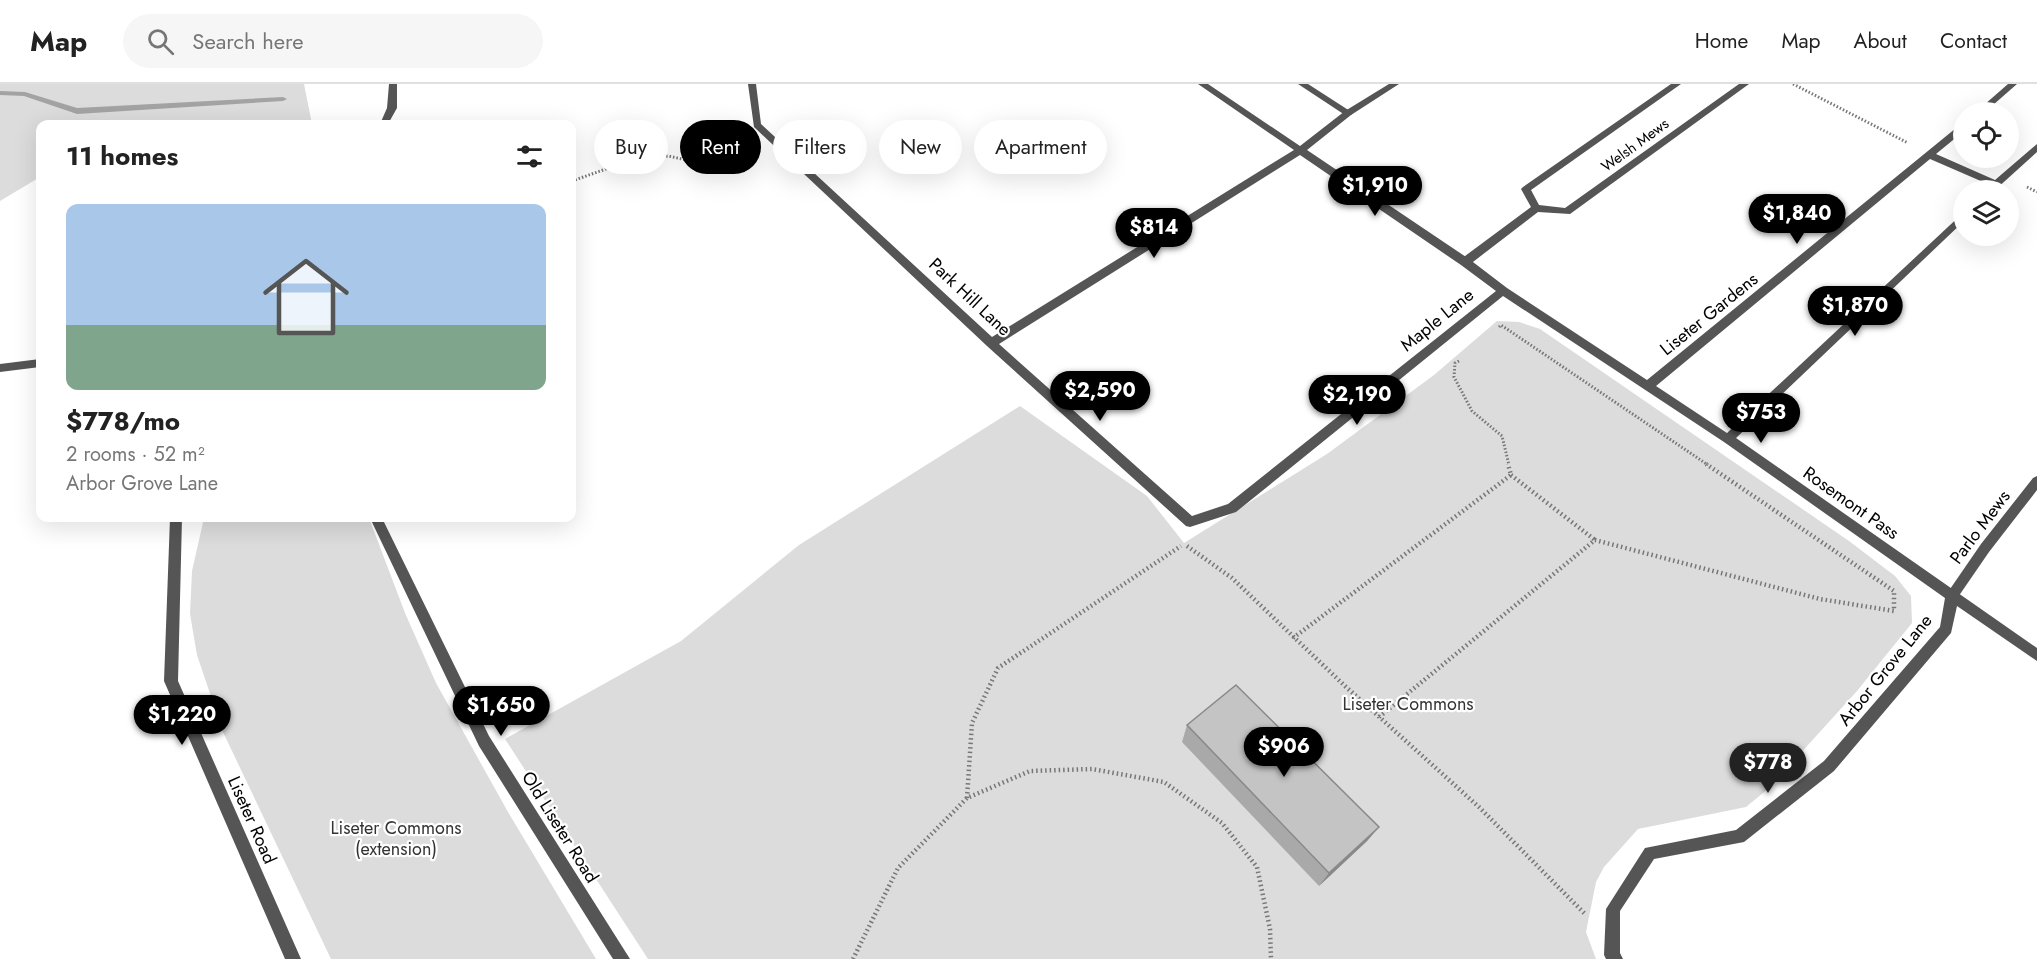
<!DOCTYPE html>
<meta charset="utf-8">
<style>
body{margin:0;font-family:Jost,sans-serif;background:#f6f6f6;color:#222;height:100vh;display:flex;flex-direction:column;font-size:22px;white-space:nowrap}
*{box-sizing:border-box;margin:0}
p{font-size:20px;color:#767676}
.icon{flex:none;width:33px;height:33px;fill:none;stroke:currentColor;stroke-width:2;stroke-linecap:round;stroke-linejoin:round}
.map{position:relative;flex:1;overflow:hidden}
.sheet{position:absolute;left:36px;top:36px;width:540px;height:402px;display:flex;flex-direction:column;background:#fff;border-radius:12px;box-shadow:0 6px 24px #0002}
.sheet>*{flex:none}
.top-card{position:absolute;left:594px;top:36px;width:570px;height:54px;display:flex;gap:12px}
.tools{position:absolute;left:1953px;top:18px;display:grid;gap:12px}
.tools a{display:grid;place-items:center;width:66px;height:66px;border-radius:50%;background:#fff;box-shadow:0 6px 24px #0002;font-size:30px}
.price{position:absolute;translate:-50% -51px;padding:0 14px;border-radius:21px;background:#000;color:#fff;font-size:20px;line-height:39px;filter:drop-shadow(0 2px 3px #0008)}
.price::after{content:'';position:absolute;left:50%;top:36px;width:18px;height:14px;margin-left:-9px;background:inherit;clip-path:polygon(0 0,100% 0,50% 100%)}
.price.current{background:#222;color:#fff}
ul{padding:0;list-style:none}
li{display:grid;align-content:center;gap:12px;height:318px;padding:0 30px}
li+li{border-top:2px solid #e0e0e0}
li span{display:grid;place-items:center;height:186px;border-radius:12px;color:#555}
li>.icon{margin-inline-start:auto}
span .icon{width:108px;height:108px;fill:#fffc;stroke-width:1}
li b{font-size:26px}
h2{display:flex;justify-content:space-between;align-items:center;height:72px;padding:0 30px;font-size:26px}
.pill{padding:0 21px;border-radius:27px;background:#fff;box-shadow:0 6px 24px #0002;font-size:21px;line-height:54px}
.pill.current{background:#000;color:#fff}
header{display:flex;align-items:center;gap:36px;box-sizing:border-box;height:84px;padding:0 30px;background:#fff;border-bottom:2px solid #e0e0e0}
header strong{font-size:28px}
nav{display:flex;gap:33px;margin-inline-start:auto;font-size:21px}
.search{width:420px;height:54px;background:#f6f6f6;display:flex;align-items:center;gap:15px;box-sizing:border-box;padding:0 21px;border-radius:33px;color:#767676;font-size:22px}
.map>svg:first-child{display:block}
.green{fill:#dcdcdc}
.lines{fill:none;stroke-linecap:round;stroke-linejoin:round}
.stream{fill:#a3a3a3;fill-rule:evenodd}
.path-far1{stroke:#777;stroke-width:3;stroke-dasharray:1.5 2;stroke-linecap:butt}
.path{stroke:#777;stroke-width:4.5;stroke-dasharray:1.5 3;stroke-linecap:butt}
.service{fill:#555;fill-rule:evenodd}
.minor{fill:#555;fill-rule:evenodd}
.wall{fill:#a9a9a9}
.shaded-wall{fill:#898989}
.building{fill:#c4c4c4;stroke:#898989;stroke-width:1.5}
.labels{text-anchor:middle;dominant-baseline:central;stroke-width:4.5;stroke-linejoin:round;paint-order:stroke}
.far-street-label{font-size:15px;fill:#000;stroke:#fff}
.street-label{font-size:18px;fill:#000;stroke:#fff}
.park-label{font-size:18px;fill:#333;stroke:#fff}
</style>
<header>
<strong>Map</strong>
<div class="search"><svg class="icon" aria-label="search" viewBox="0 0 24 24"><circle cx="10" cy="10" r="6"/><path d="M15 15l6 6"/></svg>Search here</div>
<nav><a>Home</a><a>Map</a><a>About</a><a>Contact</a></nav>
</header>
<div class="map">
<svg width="2037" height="875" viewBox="0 0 2037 875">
<rect width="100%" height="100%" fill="#fff"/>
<path class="green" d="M0,0H304L312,40H40V93L0,117Z
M1497,237L1519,238L1540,245L1849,457L1895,492L1911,512L1912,539L1857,607L1769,704L1746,723L1638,745L1604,783L1596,798L1586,848L1596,875H648L505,655L681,557L799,461L1020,322L1147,412L1184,459L1327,370L1434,291Z
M204,434H369L405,529L436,599L508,728L596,875H331L223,648L197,571L190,530L192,487Z"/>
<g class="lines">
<path class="stream" d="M0,7L25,8L77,24L283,13L287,15L283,17L77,30L24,12L0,11Z"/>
<path class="path-far1" d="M1793,0L1908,59
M572,97L634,75L668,72L696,78L730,77L749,71
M2027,103L2037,108
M1499,243L1501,241L1708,381
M1459,277L1455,279L1454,293L1472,327L1502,352L1509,381"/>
<path class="path" d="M1511,391L1595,456
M1187,462L1232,494L1345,602L1479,723L1586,831
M1293,554L1511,391L1508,380
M1379,633L1595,456L1820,515L1894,527V507L1706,380
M967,714L972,639L998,584L1181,462
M853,875L898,784L967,714L1030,687L1092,685L1164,698L1222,739L1257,783L1270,845L1271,875"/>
<path class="service" d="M1298,0H1308L1353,29L1351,31H1345Z
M1671,0H1681L1531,106L1539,121L1565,124L1739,0H1749L1570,130L1538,128L1469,181H1461V175L1531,123L1521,105L1523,103Z
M2037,392V406L1989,468L1956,516L1952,517L1948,516L1946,512L1948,508L1981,460L2033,394Z"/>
<path class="minor" d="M389,0H397V24L388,40H380L387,24Z
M748,0H756L761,40L992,253L1294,66L1198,0H1208L1300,62L1345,27L1389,0H1399L1351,31L1307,66L1469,175L1507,204L1647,296L1961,40L1964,39V47L1936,70L1995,96L2037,60V68L1995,106H1985L1990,101L1930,75L1656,302L1727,349L1964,128V137L1736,354L2037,564V577L1957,522L1951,549L1834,687L1744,758L1654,775L1620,827V869L1623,875H1606L1604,871L1606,825L1645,764L1736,746L1824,677L1940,543L1945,514L1724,358L1503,212L1236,428L1190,443L1186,442L987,262L754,43ZM1300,71L1461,181L1496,207L1228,420L1192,432L999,260Z
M2008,0H2017L1985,28H1976Z
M40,275V283L0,288V280Z
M170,434H182L178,597L301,875H285L164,597Z
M370,434H382L489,652L630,875H613L479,662Z"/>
</g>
<path class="wall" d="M1187,641L1379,743L1367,757L1319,802L1182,658Z"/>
<path class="shaded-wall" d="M1379,743L1367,757L1319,802L1329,789Z"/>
<path class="building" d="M1236,601L1379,743L1329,789L1187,641Z"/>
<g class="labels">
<g class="far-street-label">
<text transform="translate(1635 61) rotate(-36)">Welsh Mews</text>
</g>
<g class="street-label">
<text transform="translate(970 213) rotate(43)">Park Hill Lane</text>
<text transform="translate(1709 230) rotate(-39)">Liseter Gardens</text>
<text transform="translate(1437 236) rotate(-39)">Maple Lane</text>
<text transform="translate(1851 419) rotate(35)">Rosemont Pass</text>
<text transform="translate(1980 443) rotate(-53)">Parlo Mews</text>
<text transform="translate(1885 586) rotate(-51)">Arbor Grove Lane</text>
<text transform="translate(252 736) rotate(66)">Liseter Road</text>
<text transform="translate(560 743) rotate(58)">Old Liseter Road</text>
</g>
<g class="park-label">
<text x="1408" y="620">Liseter Commons</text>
<text x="396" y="744">Liseter Commons<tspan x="396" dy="21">(extension)</tspan></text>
</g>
</g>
</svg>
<div class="tools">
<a><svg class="icon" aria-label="locate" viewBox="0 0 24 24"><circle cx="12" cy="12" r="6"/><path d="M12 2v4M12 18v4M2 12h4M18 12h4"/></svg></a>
<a><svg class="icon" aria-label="layers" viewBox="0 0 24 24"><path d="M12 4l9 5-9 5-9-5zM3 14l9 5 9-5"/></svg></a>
</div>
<b class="price" style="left:1375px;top:133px">$1,910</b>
<b class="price" style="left:1797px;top:161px">$1,840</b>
<b class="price" style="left:1154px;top:175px">$814</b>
<b class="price" style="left:1855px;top:253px">$1,870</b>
<b class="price" style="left:1100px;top:338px">$2,590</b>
<b class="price" style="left:1357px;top:342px">$2,190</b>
<b class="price" style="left:1761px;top:360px">$753</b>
<b class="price" style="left:501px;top:653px">$1,650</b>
<b class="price" style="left:182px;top:662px">$1,220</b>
<b class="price" style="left:1284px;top:694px">$906</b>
<b class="price current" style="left:1768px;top:710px">$778</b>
<div class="top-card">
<a class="pill">Buy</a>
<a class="pill current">Rent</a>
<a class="pill">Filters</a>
<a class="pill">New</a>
<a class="pill">Apartment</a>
</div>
<section class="sheet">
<h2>11 homes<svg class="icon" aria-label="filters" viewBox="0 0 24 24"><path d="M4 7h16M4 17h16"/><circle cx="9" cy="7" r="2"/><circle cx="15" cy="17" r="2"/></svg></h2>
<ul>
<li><span style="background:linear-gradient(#a9c7e8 65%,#7fa58c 0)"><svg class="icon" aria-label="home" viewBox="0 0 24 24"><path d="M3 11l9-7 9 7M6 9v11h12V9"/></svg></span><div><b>$778/mo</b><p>2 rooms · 52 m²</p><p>Arbor Grove Lane</p></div></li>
</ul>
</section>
</div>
